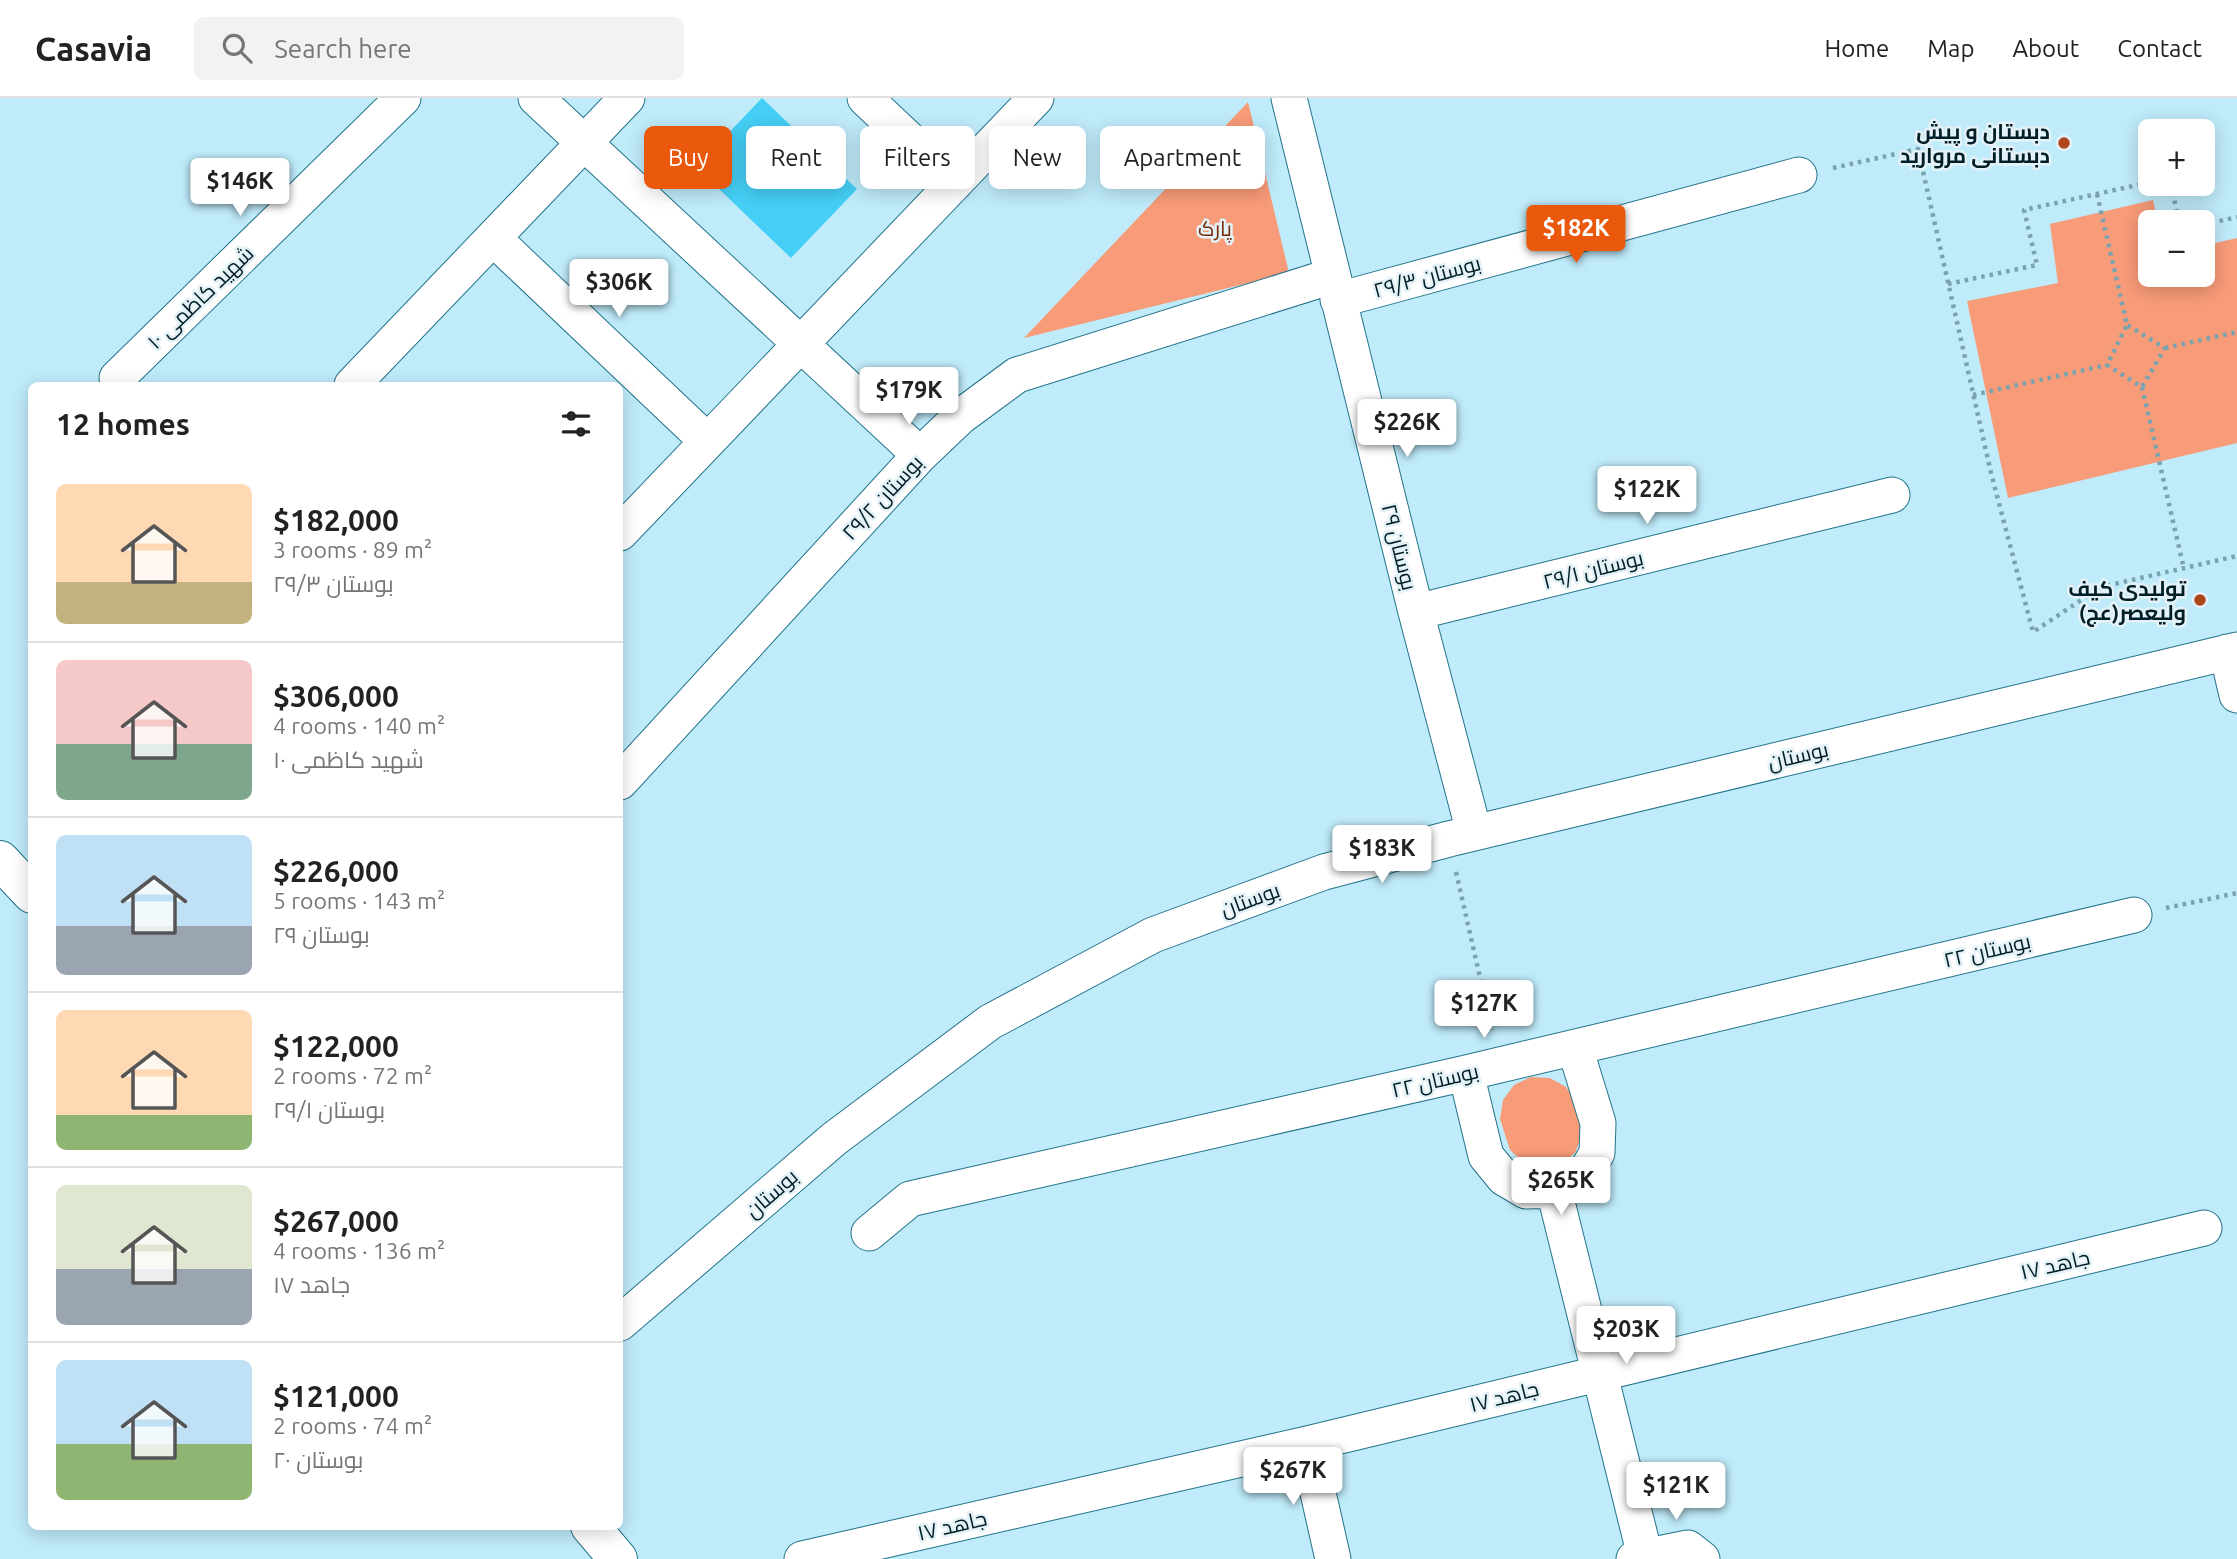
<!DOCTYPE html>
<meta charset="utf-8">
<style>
body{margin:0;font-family:Ubuntu,Cairo,sans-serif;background:#f2f2f2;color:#222;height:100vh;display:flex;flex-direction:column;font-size:26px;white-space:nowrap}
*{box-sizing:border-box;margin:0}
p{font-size:23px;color:#767676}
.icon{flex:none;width:38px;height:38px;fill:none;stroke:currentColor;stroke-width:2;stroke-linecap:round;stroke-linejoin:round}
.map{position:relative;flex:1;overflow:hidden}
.panel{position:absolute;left:28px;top:284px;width:595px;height:1148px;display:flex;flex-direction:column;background:#fff;border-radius:10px;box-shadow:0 4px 18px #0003}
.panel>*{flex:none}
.hud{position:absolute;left:644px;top:28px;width:665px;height:63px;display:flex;gap:14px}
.buttons{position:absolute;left:2138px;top:21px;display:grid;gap:14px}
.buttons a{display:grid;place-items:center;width:77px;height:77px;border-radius:10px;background:#fff;box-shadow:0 4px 18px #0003;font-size:35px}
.price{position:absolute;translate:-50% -60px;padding:0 16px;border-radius:7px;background:#fff;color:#222;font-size:23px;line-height:46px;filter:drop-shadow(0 2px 4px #0008)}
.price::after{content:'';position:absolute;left:50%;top:42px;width:21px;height:16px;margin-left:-10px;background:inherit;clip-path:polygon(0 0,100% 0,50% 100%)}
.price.selected{background:#ea580c;color:#fff}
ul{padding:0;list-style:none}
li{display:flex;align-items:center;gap:21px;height:175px;padding:0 28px}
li+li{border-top:2px solid #e0e0e0}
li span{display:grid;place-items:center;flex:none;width:196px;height:140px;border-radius:10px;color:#555}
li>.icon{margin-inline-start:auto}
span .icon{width:84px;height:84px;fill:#fffc;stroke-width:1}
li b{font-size:30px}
h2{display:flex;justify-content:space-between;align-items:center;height:84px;padding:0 28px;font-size:30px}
.tag{padding:0 24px;border-radius:10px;background:#fff;box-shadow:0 4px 18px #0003;font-size:24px;line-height:63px}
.tag.selected{background:#ea580c;color:#fff}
header{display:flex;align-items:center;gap:42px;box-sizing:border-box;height:98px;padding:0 35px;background:#fff;border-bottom:2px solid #e0e0e0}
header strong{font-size:33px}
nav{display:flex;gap:38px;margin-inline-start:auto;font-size:24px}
.search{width:490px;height:63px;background:#f2f2f2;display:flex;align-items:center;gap:18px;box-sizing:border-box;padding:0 24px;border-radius:10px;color:#767676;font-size:26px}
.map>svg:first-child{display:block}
.green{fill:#f89b78}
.building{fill:#45cff6}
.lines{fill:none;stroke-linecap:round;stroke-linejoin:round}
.minor-casing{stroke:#22738a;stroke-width:37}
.major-casing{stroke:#22738a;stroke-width:40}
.path{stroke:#7ba2af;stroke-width:4.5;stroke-dasharray:3.5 5;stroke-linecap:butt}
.minor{stroke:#fff;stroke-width:35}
.major{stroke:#fff;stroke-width:38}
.poi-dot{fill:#ac471b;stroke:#e4f2f7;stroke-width:2.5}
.labels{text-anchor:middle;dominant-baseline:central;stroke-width:5;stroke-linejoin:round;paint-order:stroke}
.poi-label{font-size:21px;font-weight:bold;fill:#001e27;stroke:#e4f2f7;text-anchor:end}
.park-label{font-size:21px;fill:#772c09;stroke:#e4f2f7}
.street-label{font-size:21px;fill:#001e27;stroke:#e4f2f7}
</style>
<header>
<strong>Casavia</strong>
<div class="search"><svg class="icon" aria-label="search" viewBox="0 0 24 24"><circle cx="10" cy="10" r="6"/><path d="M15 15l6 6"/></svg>Search here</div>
<nav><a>Home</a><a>Map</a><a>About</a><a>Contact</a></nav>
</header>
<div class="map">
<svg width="2237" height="1461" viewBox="0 0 2237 1461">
<rect width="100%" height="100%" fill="#bfebfa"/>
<path class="green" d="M1248,4L1289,175L1024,240Z
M2153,102L2158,124H2151V177H2203V148L2237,140V345L2008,400L1967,203L2058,185L2050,126Z
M1531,979L1550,980L1566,989L1577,1005L1582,1037L1575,1055L1560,1066L1542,1070L1524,1065L1510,1052L1500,1021L1503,1002L1514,987Z"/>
<path class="building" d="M762,0L857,91L791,160L696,69Z"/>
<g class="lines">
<defs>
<path id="minor" d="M536,0L920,357
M865,0L955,85
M1289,0L1416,514L1474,734
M493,140L707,343
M1338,202L1799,77
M117,280L403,0
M352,287L627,0
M620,435L1036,0
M1416,514L1892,397
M2227,554L2237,597
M620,684L920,357L960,319L1017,277L1332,178
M1466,975L1486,1058L1504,1080L1526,1093L1554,1092L1583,1079L1597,1055L1598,1025L1575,950
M1554,1092L1645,1458
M869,1135L910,1101L1466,975L2134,817
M620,1225L834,1041L990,924L1153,837L1324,774L1449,741L2237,552
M1307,1346L1333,1461
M802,1461L1307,1346L2204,1130
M1634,1461L1688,1450L1702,1461"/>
<path id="major" d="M0,762L32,796
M590,1428L618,1461"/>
</defs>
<use href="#minor" class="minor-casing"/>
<use href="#major" class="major-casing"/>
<path class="path" d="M1833,70L1918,51L1991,375L2033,534L2101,489L2237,458
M2171,86L2179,124
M2097,96L2127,227L2107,267L2142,289L2165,250L2127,227
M2203,127L2237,119
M1948,186L2037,167L2024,112L2151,84
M2165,250L2237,234
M2142,289L2184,471
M1973,297L2107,267
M1456,774L1492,932
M2166,810L2237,795"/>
<use href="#minor" class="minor"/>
<use href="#major" class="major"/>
</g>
<g class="poi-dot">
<circle cx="2064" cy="45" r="7"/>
<circle cx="2200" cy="502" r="7"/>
</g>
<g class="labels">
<g class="poi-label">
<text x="2050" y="33">دبستان و پیش<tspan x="2050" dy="24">دبستانی مروارید</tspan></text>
<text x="2186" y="490">تولیدی کیف<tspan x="2186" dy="24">ولیعصر(عج)</tspan></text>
</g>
<g class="park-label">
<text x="1215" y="130">پارک</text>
</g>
<g class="street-label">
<text transform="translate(1427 178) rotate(-15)">بوستان ۲۹/۳</text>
<text transform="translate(200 199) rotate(-44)">شهید کاظمی ۱۰</text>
<text transform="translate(882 399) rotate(-47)">بوستان ۲۹/۲</text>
<text transform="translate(1400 449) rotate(76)">بوستان ۲۹</text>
<text transform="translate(1593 471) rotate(-14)">بوستان ۲۹/۱</text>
<text transform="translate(1798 657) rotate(-13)">بوستان</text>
<text transform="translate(1250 801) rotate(-20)">بوستان</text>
<text transform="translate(1987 852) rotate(-13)">بوستان ۲۲</text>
<text transform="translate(1435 982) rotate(-13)">بوستان ۲۲</text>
<text transform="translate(771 1095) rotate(-41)">بوستان</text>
<text transform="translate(2055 1166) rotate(-13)">جاهد ۱۷</text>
<text transform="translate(1504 1298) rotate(-14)">جاهد ۱۷</text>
<text transform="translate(952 1427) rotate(-13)">جاهد ۱۷</text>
</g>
</g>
</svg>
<div class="buttons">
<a>+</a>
<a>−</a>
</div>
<b class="price" style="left:240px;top:120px">$146K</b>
<b class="price selected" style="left:1576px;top:167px">$182K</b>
<b class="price" style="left:619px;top:221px">$306K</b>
<b class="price" style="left:909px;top:329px">$179K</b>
<b class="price" style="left:1407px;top:361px">$226K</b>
<b class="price" style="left:1647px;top:428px">$122K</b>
<b class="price" style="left:1382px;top:787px">$183K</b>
<b class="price" style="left:1484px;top:942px">$127K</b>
<b class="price" style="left:1561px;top:1119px">$265K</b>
<b class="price" style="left:1626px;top:1268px">$203K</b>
<b class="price" style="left:1293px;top:1409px">$267K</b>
<b class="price" style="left:1676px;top:1424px">$121K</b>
<div class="hud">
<a class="tag selected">Buy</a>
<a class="tag">Rent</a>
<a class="tag">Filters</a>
<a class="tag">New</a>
<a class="tag">Apartment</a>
</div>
<section class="panel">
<h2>12 homes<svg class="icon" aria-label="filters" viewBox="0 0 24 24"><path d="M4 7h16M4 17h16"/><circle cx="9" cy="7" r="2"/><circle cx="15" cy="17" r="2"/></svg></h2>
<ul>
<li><span style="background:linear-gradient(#ffd9b3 70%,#c2b280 0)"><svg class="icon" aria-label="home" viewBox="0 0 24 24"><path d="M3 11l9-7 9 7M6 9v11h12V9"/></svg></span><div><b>$182,000</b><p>3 rooms · 89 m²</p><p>بوستان ۲۹/۳</p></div></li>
<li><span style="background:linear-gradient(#f6c9c9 60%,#7fa58c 0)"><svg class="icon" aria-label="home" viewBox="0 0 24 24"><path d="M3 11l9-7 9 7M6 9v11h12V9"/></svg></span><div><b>$306,000</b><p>4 rooms · 140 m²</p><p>شهید کاظمی ۱۰</p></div></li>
<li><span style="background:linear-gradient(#bfe0f5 65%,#9aa5b1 0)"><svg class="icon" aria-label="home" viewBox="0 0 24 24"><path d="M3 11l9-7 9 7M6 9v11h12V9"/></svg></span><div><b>$226,000</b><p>5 rooms · 143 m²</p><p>بوستان ۲۹</p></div></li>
<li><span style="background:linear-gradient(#ffd9b3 75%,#8fb573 0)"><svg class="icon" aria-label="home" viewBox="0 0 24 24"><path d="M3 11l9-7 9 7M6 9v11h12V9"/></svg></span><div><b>$122,000</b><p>2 rooms · 72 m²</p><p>بوستان ۲۹/۱</p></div></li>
<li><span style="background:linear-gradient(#dfe7d0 60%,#9aa5b1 0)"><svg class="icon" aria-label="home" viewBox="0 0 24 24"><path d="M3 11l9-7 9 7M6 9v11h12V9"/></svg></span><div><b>$267,000</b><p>4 rooms · 136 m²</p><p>جاهد ۱۷</p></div></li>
<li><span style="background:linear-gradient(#bfe0f5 60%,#8fb573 0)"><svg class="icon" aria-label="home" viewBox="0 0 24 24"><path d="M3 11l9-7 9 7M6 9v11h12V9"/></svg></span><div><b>$121,000</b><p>2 rooms · 74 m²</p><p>بوستان ۲۰</p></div></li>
</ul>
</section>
</div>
